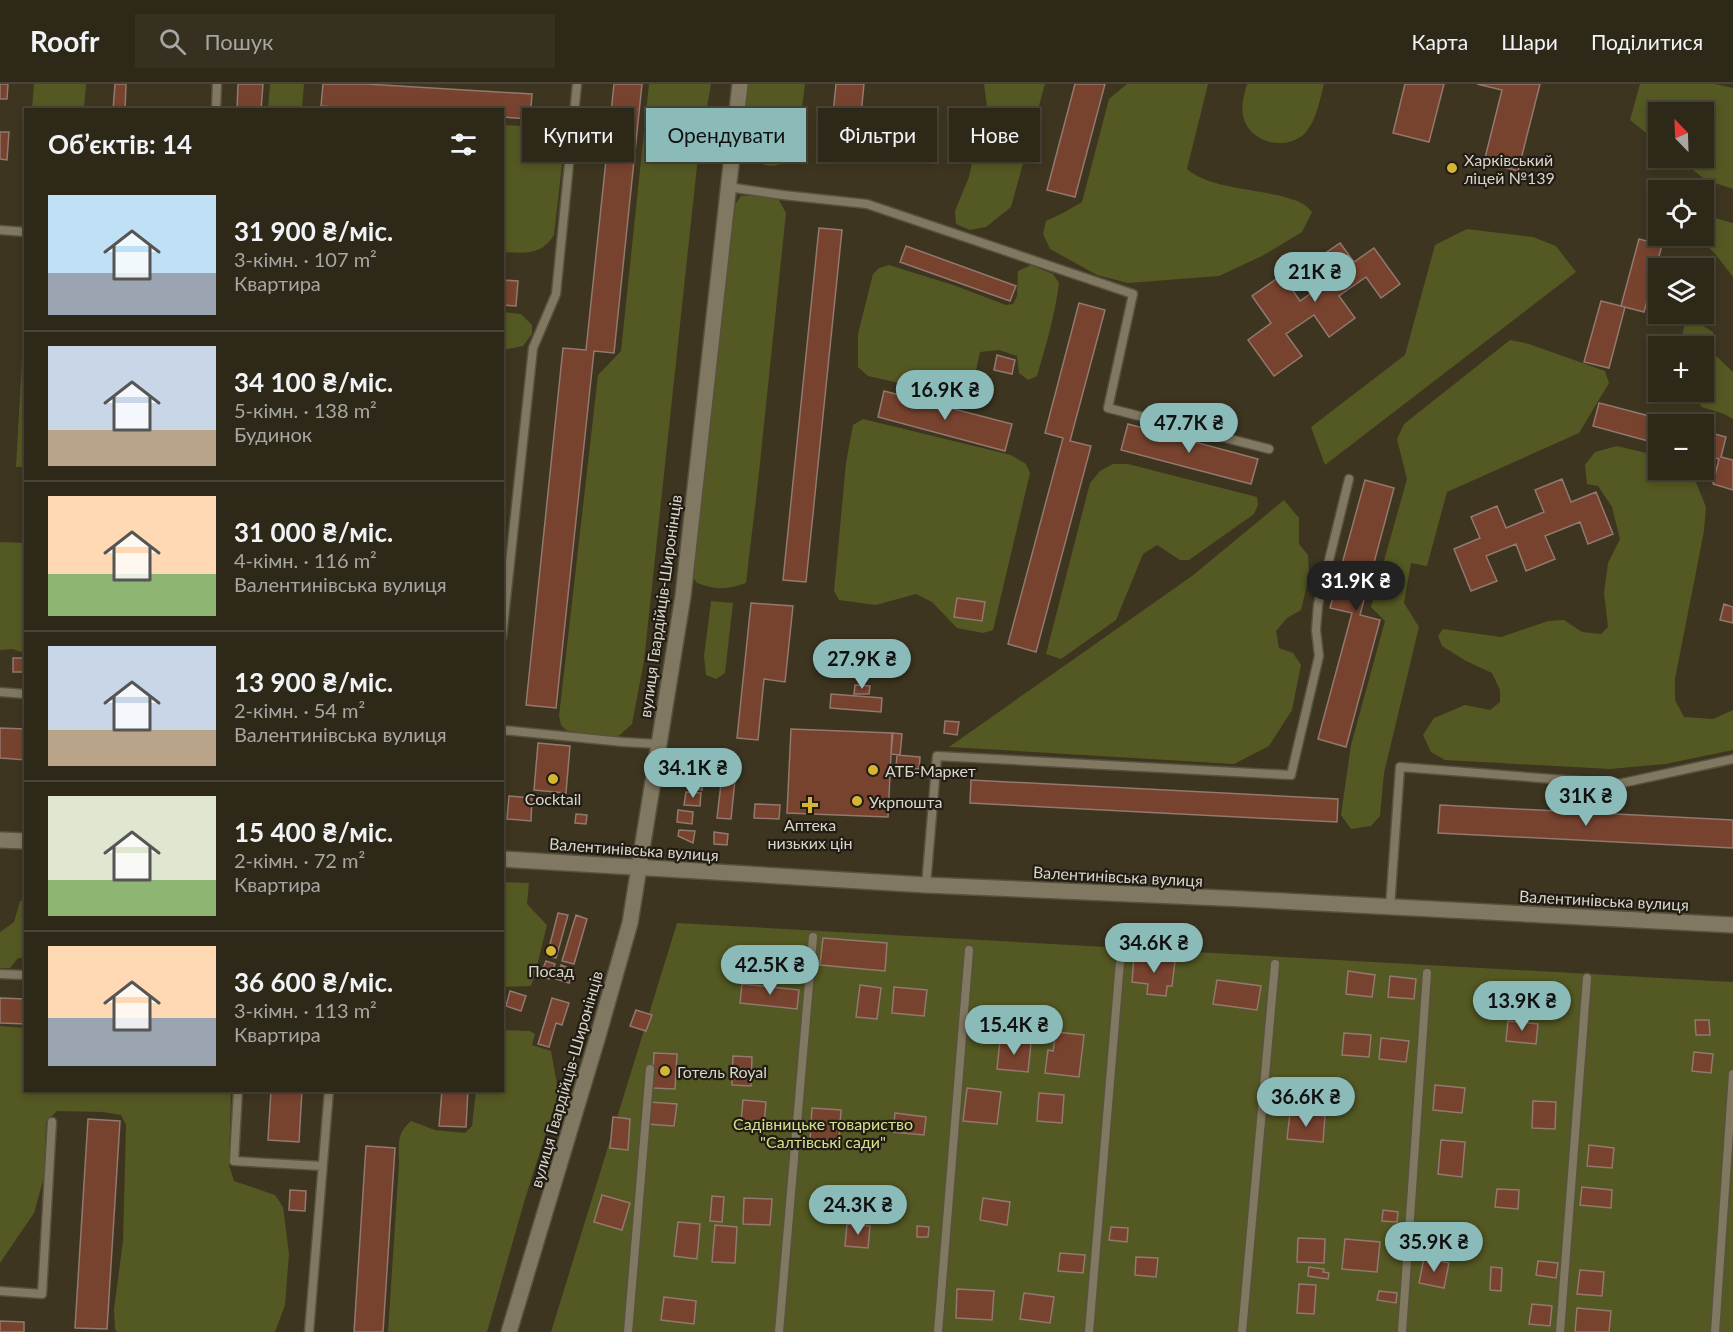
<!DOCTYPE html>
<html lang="uk">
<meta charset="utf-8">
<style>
body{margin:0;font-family:Lato,sans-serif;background:#363021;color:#f1f3f6;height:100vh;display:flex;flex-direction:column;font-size:22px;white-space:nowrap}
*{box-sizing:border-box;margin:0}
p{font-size:20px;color:#a7a6a2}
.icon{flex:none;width:33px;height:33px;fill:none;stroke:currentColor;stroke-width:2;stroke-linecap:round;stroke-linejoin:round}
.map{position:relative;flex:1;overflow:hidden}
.panel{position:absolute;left:24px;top:24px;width:480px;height:984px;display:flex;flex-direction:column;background:#2e2818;border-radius:0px;box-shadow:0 3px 9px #0003,0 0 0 2px #494437}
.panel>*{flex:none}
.top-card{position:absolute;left:522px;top:24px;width:570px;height:54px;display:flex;gap:12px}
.needle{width:39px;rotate:337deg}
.tools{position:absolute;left:1648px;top:18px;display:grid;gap:12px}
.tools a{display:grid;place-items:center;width:66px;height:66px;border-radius:0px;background:#2e2818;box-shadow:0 3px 9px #0003,0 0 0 2px #494437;font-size:30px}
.price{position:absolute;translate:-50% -51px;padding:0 14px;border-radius:21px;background:#8bbbb9;color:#111;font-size:20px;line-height:39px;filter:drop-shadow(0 2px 3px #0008)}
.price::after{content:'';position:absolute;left:50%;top:36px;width:18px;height:14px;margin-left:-9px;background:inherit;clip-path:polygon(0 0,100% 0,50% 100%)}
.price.on{background:#222;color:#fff}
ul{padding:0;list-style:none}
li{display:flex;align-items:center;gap:18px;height:150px;padding:0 24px}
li+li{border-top:2px solid #494437}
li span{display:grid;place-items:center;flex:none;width:168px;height:120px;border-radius:0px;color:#555}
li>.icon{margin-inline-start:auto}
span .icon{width:72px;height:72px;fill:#fffc;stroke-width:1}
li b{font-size:26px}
h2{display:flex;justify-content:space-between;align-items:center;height:72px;padding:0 24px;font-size:26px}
.tag{padding:0 21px;border-radius:0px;background:#2e2818;box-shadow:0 3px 9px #0003,0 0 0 2px #494437;font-size:21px;line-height:54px}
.tag.on{background:#8bbbb9;color:#111}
header{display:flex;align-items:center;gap:36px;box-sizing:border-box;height:84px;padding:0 30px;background:#2e2818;border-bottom:2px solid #494437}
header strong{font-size:28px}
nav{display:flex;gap:33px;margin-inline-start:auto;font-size:21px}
.search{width:420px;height:54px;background:#363021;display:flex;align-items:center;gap:15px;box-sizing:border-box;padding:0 21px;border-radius:0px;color:#a7a6a2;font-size:22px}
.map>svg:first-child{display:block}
.green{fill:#545822}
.building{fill:#77432f;stroke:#92786e;stroke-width:1.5}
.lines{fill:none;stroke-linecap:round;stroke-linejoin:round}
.lane-casing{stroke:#57513e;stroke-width:11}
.secondary-casing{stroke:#57513e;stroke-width:18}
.lane{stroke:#817861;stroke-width:8}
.secondary{stroke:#817861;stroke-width:15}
.poi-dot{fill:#d6b534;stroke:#211d14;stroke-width:2}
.labels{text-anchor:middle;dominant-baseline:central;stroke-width:4.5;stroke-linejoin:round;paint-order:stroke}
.poi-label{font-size:16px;fill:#d9d5c8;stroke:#211d14;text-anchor:start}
.street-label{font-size:16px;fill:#d9d5c8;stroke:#211d14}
.park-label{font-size:16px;fill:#d8e08c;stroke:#211d14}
</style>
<header>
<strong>Roofr</strong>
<div class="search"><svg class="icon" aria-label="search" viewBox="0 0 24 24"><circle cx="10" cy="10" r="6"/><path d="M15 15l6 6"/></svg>Пошук</div>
<nav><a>Карта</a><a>Шари</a><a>Поділитися</a></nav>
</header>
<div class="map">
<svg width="1733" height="1248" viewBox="0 0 1733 1248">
<rect width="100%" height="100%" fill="#3d3520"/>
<path class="green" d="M34,0H86L84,25H32Z
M270,0H304L302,25H305H268Z
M649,0H711L697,82L644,577L632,640L620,651L614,653L583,650L566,646L561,641L559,632L598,291L621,267Z
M746,0H805L798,58L794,74C774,85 770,82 749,77C735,55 744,25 746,0Z
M984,0H1045L1011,123L986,143L970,146L956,140L955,127L969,93L975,63L987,23Z
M1127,0H1208L1187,85C1208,104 1256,105 1285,113C1297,117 1304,118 1312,128L1302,148L1262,172L1219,192L1128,199L1097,191L1050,165L1043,150L1046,137L1063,129L1082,118L1109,15Z
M1247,0H1324C1320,15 1317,35 1306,48C1288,68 1249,60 1243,32C1241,20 1244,11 1247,0Z
M1640,0H1715L1733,4V105L1706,96L1677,74H1704V28H1659V59L1630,36Z
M502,41L540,43L558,49L564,63L554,151C541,172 524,169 503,168Z
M760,111L779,116L786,129L758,398L746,499C725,506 718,506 697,499L690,489L734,122L741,112Z
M1704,131L1733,139V193L1716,171L1698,152H1704Z
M1467,145L1533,153L1556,162L1576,188L1325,381L1311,343L1405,271L1435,161Z
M889,181L956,202L1006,221L1013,220L1017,212L1018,187L1031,181L1053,190L1059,199C1055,231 1046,261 1037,292L1028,296L1019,289L1017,272L999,266L980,268L970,315L868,292L858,283V250L873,190L879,184Z
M503,228L521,230L532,241V250L523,262L503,266Z
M1699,239L1713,248V269L1733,288V335L1724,330L1702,323L1689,308H1704V262H1679L1685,240Z
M1510,256L1529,260L1605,287L1609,299L1579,349L1447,408L1427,482L1411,479L1404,519L1419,543L1384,689L1380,732L1371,742L1351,745L1341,731L1351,661L1385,537L1371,523L1407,395L1397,355L1404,340Z
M23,257H26L25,383H16Z
M863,335L1011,371L1026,380L1030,389L993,546L983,549L957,544L932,518L916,510L876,521L839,516L834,507L846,379L853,341Z
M1617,362L1659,372V386H1684L1695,396L1706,423L1704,447L1675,595V616L1684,633L1713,635L1733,626V666L1665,680L1610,685L1445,676L1431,668L1423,651L1434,634L1465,621L1490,626L1500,618V606L1492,589L1466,577L1442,562L1438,552L1443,545L1501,553L1548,537L1564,536L1582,548L1601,550L1608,543L1604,509L1608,479L1620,455L1612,423L1598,402L1587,400L1585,381L1595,368Z
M1113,380H1128L1257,413L1258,421L1254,430L1189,476H1180L1157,461L1143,470L1116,536L1061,575L1046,570L1090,399L1100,387Z
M1284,416L1299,434V460L1308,471L1309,492L1301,526L1287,534L1276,547L1279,564L1293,569L1301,581L1292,626L1269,662L1234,680L949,663L1192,492Z
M0,458L25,459V569L12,565L0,566Z
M711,517L733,519L725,589L716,595L706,591L704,572Z
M503,798L529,799L527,820L547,841L535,890L531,902L503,903Z
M20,817H25V874H18L10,884H0V848L14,838Z
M677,839L1733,898V1248H551Z
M0,942L25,944L26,1006L231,1007L229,1081L234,1097L275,1111L283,1123L289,1170L285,1221L275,1248H117L115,1245L114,1225L123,1157L126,1041L121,1031L103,1028L57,1027L46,1038L44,1093L34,1129L0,1179Z
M503,946L530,947L535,950L532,961L551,967L558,1006L557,1014L525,1115L487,1248H388L399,1079C399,1060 396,1050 411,1037L435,1046L465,1049L472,1042L476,1007L502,1006Z"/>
<path class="building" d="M0,0H8L7,15H0Z
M115,0H126L125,26H113Z
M238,0H263L261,26H237Z
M323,0H366L532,10L530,35L502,33V26H372L321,22Z
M614,0H642L614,269L594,267L556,624L526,621L563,264L586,266Z
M836,0H864L857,72L829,69Z
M1075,0H1105L1075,113L1047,106Z
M1405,0H1444L1429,58L1393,49Z
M1477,0H1540L1518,87L1484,78L1502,6Z
M0,48H9L7,76L0,75Z
M819,144L842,146L806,498L783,496Z
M1639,155L1662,161L1644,228L1621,222Z
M1340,159L1354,178L1374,164L1400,200L1381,214L1366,193L1339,212L1355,234L1329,253L1314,231L1286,250L1302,272L1274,292L1248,256L1271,239L1252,212L1282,191L1300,217L1328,197L1314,177Z
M906,162L1016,202L1010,217L900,178Z
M502,196L518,197L516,222L502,221Z
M1601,217L1625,223L1609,284L1584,278Z
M1079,219L1105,226L1070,357L1091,362L1036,568L1008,560L1063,354L1045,349Z
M997,271L1015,276L1012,290L994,286Z
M884,307L1012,340L1005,367L878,333Z
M1599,319L1611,322L1680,340H1659V360L1593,342Z
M1128,340L1258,375L1251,400L1121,366Z
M1704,347L1726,353L1721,373L1733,376V406L1713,400L1719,375L1704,371Z
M1562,395L1571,418L1596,408L1613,450L1588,460L1580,438L1545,452L1555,475L1526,487L1516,460L1486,472L1497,497L1471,507L1454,465L1480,454L1471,433L1497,422L1506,444L1544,428L1535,406Z
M1365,396L1394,404L1360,531L1380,536L1346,663L1318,655L1352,529L1330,524Z
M957,514L985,518L982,537L954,533Z
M751,519L793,522L785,598L764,595L758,656L737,654Z
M1724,520L1733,523V539L1720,536Z
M13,574H26V588H13Z
M855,601L870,602L869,610H854Z
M831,610L882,614L881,628L830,624Z
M945,637L959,638L957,651L944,649Z
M0,644L26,645V676L0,674Z
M791,645L892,649L888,733L787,729Z
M893,649L902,650L900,671L891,670Z
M538,659L570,662L566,709L534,706Z
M897,671L920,673L919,685L896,683Z
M724,674L737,676L731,735L717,734Z
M696,680L705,681L702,706L692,704Z
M971,696L1338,715L1337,738L970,719Z
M686,708L701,709L700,722L684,721Z
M509,712L532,714L531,737L507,735Z
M755,720L780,721L779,735L754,734Z
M1440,721L1733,736V764L1438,749Z
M678,726L693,728L692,740L677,738Z
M576,730L587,731L586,740L575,739Z
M679,746L695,747L693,759L678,752Z
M714,748L728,750L727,761L714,760Z
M558,829L568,831L556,874L547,872Z
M576,831L587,835L574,880L562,877Z
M823,854L887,859L885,887L820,881Z
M1134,873L1175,877L1172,902H1167L1166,912L1147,910L1148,900L1132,898Z
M546,877L555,880L549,895L540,892Z
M561,881L574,886L569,899L556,895Z
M1348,887L1375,891L1372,913L1346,910Z
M1390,892L1416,895L1414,915L1388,913Z
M1217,896L1261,902L1257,926L1213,920Z
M742,900L799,906L797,925L740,919Z
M860,901L881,904L877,935L856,933Z
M894,903L927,906L924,932L892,929Z
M510,907L526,912L521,927L506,922Z
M0,914L26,915V940L0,939Z
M552,914L569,919L562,941L556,939L549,963L538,960Z
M636,926L652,931L646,947L630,942Z
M1695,936H1709L1710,951H1696Z
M1508,937L1538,940L1536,960L1506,957Z
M1056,948L1084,951L1079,993L1045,989L1048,966L1053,967Z
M1344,949L1371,951L1369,973L1342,971Z
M1381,954L1409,957L1406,978L1379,975Z
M1000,956L1031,959L1028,988L997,985Z
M1694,968L1713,970L1711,989L1692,987Z
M654,969L677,970L675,1005L652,1004Z
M733,972L752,973L751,1002L732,1001Z
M1435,1001L1465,1004L1462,1029L1433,1026Z
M967,1004L1001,1008L997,1040L963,1037Z
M271,1006H302L299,1058L268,1056Z
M442,1006H468L466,1043L439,1042Z
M1039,1009L1064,1011L1062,1039L1037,1037Z
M743,1016L766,1018L764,1040L741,1038Z
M1533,1017L1556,1018L1555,1045L1532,1044Z
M649,1018L677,1020L674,1042L647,1040Z
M812,1024L841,1026L839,1058L810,1056Z
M895,1029L926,1033L924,1051L893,1048Z
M1290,1029L1325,1032L1323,1058L1287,1055Z
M613,1033L630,1035L628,1066L610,1064Z
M88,1035L120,1037L107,1245L75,1244Z
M1441,1056L1465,1058L1462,1093L1438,1090Z
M1589,1061L1614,1064L1612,1084L1587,1082Z
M366,1062L395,1064L383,1248H354Z
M1582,1103L1612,1106L1611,1124L1580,1121Z
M1497,1105L1519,1106L1518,1125L1495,1123Z
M290,1106L306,1107L305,1127L289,1126Z
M602,1111L630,1119L622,1146L594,1138Z
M712,1112L724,1113L722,1138L710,1137Z
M744,1114L772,1115L770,1141L743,1140Z
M983,1114L1010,1118L1007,1141L980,1136Z
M1383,1126L1398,1128L1397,1138L1382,1137Z
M678,1138L700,1140L697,1175L674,1172Z
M847,1140L870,1142L868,1164L845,1162Z
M715,1141L737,1143L735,1179L712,1178Z
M917,1142L929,1143L928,1153H917Z
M1111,1143L1128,1144L1127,1158L1109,1156Z
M1298,1154L1325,1155L1324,1179L1297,1178Z
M1345,1155L1380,1158L1377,1188L1342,1185Z
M1060,1169L1085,1171L1083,1189L1058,1187Z
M1136,1173L1158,1174L1156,1193L1135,1191Z
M1424,1174L1449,1179L1444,1204L1419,1199Z
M1538,1177L1558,1179L1556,1194L1536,1191Z
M1309,1183L1324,1185L1323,1188L1329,1189L1328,1195L1308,1192Z
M1491,1183L1502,1184L1501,1207L1490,1206Z
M1580,1186L1604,1188L1602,1212L1577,1210Z
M1299,1200L1316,1201L1314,1230L1297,1229Z
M957,1205L994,1207L992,1236L956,1234Z
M1379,1207L1397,1209L1396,1219L1377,1216Z
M1024,1209L1054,1213L1050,1239L1020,1235Z
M664,1213L696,1217L694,1240L661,1236Z
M1532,1220L1552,1222L1550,1242L1529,1240Z
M1577,1224L1611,1227L1609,1248H1575Z
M0,1237L24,1238V1248H0Z"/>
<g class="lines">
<defs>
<path id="lane" d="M216,26L217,0
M728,103L783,111L867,120L1133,210L1108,324L1269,365
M0,146L26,148
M502,553L533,264L556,210L577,0
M0,608L26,610
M502,646L623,658L658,660
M926,801L937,672L1291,691L1319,572L1316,546L1318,521L1349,395
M1390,823L1400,683L1618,700L1733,675
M0,890L26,891
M238,1006L234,1077L322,1082
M0,1207L42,1210L52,1038
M309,1248L329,1006
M628,1248L650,985
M779,1248L813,853
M938,1248L969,866
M1089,1248L1120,878
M1242,1248L1275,880
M1402,1248L1427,889
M1560,1248L1587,894
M1715,1248L1733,990"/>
<path id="secondary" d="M0,756L26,757
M502,775L926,801L1244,815L1733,841
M509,1248L598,952L630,839L683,512L740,0"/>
</defs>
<use href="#lane" class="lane-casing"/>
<use href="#secondary" class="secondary-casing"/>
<use href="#lane" class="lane"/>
<use href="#secondary" class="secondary"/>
</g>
<g class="poi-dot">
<circle cx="1452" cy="84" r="6"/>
<circle cx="873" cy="686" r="6"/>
<circle cx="553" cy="695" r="6"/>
<circle cx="857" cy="717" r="6"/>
<path d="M807 712h6v6h6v6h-6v6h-6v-6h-6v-6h6z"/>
<circle cx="551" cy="867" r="6"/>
<circle cx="665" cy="987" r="6"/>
</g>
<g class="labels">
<g class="poi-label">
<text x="1464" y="75">Харківський<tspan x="1464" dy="18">ліцей №139</tspan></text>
<text x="885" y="686">АТБ-Маркет</text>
<text x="553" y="714" text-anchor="middle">Cocktail</text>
<text x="869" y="717">Укрпошта</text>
<text x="810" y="740" text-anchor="middle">Аптека<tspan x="810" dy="18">низьких цін</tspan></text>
<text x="551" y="886" text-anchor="middle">Посад</text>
<text x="677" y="987">Готель Royal</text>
</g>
<g class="street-label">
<text transform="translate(660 522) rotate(-82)">вулиця Гвардійців-Широнінців</text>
<text transform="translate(634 765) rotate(4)">Валентинівська вулиця</text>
<text transform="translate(1118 792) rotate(3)">Валентинівська вулиця</text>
<text transform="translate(1604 816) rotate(3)">Валентинівська вулиця</text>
<text transform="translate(566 995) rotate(-74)">вулиця Гвардійців-Широнінців</text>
</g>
<g class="park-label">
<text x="823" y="1039">Садівницьке товариство<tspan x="823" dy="18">"Салтівські сади"</tspan></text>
</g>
</g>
</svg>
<div class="tools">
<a><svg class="needle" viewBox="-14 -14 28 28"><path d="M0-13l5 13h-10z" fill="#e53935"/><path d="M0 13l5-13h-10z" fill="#a7a6a2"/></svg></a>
<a><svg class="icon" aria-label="locate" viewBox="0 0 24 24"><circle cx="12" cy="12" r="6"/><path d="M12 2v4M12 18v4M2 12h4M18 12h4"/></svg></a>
<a><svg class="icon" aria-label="layers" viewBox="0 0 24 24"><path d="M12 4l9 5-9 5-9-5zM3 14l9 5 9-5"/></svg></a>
<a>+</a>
<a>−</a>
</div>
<b class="price" style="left:1315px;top:219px">21K ₴</b>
<b class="price" style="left:945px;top:337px">16.9K ₴</b>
<b class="price" style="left:1189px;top:370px">47.7K ₴</b>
<b class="price on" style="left:1356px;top:528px">31.9K ₴</b>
<b class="price" style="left:862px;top:606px">27.9K ₴</b>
<b class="price" style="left:693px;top:715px">34.1K ₴</b>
<b class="price" style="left:1586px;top:743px">31K ₴</b>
<b class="price" style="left:1154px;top:890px">34.6K ₴</b>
<b class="price" style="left:770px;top:912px">42.5K ₴</b>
<b class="price" style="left:1522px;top:948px">13.9K ₴</b>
<b class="price" style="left:1014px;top:972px">15.4K ₴</b>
<b class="price" style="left:1306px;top:1044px">36.6K ₴</b>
<b class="price" style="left:858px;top:1152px">24.3K ₴</b>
<b class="price" style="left:1434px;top:1189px">35.9K ₴</b>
<div class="top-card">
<a class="tag">Купити</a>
<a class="tag on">Орендувати</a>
<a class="tag">Фільтри</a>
<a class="tag">Нове</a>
</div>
<section class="panel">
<h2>Об’єктів: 14<svg class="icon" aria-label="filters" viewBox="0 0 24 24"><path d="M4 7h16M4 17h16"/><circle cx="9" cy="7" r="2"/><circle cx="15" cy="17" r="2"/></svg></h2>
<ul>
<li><span style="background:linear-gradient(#bfe0f5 65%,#9aa5b1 0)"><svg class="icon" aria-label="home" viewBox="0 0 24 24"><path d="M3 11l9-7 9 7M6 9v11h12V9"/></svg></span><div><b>31 900 ₴/міс.</b><p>3-кімн. · 107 m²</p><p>Квартира</p></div></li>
<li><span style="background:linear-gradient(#c9d6e8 70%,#b9a48a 0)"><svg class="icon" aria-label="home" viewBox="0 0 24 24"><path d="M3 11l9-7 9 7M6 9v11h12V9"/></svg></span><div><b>34 100 ₴/міс.</b><p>5-кімн. · 138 m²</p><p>Будинок</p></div></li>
<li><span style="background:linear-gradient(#ffd9b3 65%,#8fb573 0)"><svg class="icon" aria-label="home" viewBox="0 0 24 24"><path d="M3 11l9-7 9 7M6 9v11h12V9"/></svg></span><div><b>31 000 ₴/міс.</b><p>4-кімн. · 116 m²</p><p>Валентинівська вулиця</p></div></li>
<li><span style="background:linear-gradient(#c9d6e8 70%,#b9a48a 0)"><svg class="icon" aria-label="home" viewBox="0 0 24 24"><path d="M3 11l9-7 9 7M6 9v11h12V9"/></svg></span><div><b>13 900 ₴/міс.</b><p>2-кімн. · 54 m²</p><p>Валентинівська вулиця</p></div></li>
<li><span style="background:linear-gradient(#dfe7d0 70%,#8fb573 0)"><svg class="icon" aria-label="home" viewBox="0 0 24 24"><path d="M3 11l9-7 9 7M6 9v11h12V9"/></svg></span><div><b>15 400 ₴/міс.</b><p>2-кімн. · 72 m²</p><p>Квартира</p></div></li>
<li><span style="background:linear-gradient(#ffd9b3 60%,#9aa5b1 0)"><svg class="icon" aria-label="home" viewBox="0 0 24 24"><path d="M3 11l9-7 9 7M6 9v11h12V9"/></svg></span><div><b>36 600 ₴/міс.</b><p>3-кімн. · 113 m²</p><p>Квартира</p></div></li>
</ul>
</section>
</div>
